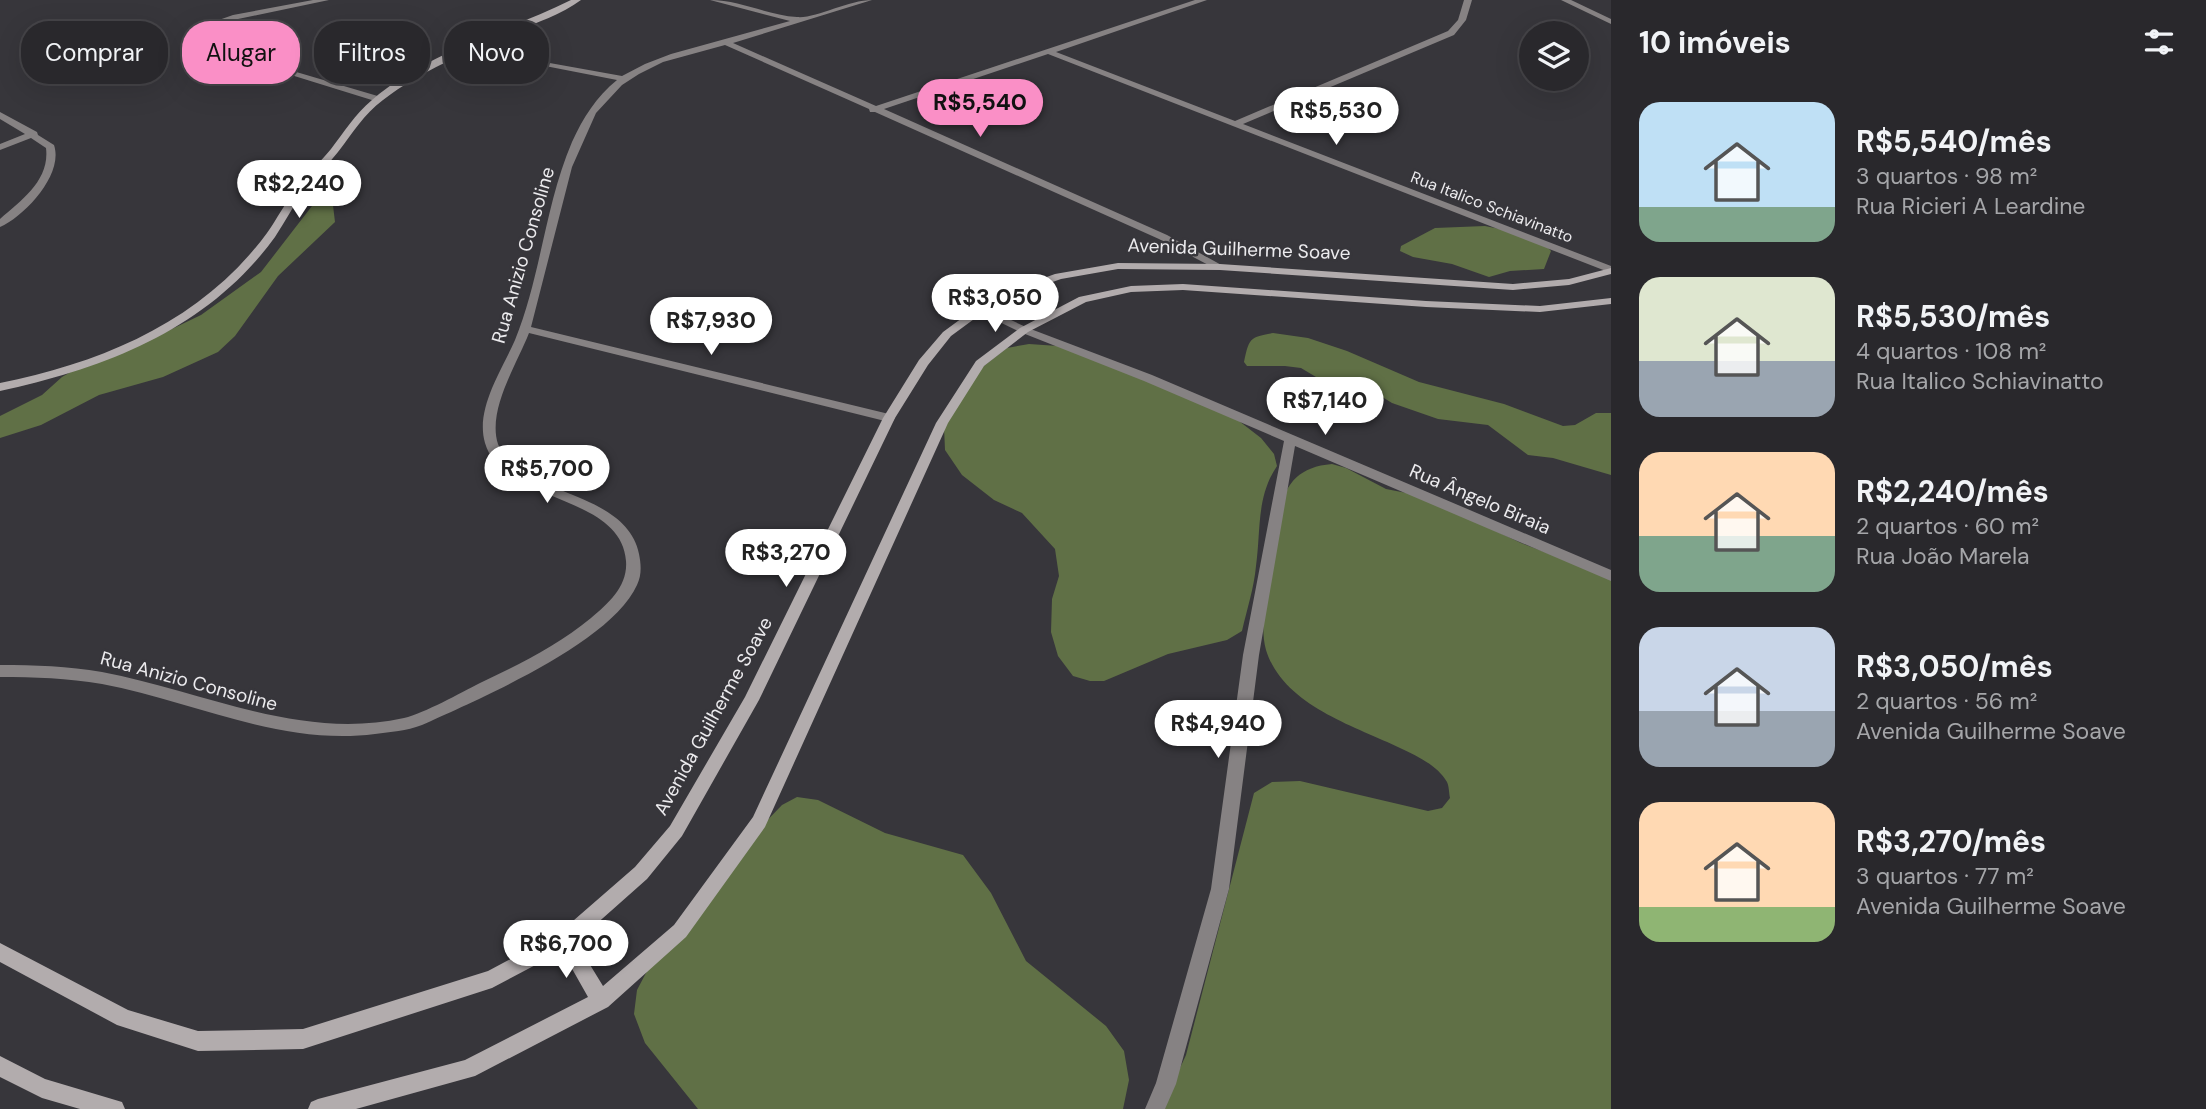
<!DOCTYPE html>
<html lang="pt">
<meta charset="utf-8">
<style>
body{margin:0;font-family:"DM Sans",sans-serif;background:#353438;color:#f1f3f6;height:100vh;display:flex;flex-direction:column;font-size:26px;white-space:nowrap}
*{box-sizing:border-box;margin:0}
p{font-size:23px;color:#a5a6a9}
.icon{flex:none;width:38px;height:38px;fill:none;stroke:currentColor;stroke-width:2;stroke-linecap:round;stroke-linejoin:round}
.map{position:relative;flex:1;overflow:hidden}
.panel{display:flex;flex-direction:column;background:#29282c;width:595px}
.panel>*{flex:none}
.top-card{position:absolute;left:21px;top:21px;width:665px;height:63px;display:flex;gap:14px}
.fabs{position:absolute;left:1519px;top:21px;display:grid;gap:14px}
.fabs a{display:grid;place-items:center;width:70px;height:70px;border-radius:50%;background:#29282c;box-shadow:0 7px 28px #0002,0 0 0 2px #454448;font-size:35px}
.price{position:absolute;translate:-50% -60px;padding:0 16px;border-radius:24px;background:#fff;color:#222;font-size:23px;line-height:46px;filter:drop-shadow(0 2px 4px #0008)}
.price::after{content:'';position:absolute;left:50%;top:42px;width:21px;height:16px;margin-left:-10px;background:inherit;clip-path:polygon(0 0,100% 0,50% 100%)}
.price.on{background:#fa8fc6;color:#111}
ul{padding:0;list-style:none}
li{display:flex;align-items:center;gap:21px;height:175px;padding:0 28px}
li span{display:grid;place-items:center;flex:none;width:196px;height:140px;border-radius:21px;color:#555}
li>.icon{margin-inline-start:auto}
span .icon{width:84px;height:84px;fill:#fffc;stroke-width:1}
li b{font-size:30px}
h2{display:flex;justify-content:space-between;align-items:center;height:84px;padding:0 28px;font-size:30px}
.pill{padding:0 24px;border-radius:28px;background:#29282c;box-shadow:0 7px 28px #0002,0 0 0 2px #454448;font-size:24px;line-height:63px}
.pill.on{background:#fa8fc6;color:#111}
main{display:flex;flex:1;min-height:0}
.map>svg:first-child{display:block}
.forest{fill:#607046}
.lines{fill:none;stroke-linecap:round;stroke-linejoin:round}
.street{fill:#868283;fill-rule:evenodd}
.secondary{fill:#b2acad;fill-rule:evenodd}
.labels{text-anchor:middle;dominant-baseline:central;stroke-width:5;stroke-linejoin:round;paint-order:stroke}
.far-street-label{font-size:16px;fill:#ecebee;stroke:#37363b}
.street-label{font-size:19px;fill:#ecebee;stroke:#37363b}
</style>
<main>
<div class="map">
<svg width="1611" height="1109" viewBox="0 0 1611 1109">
<rect width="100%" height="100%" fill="#37363b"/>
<path class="forest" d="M322,193L332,197L335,222L278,276L235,336L218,352L163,377L99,395L41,425L0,438V416L42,395L62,377L88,362L151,339L201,315L261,272Z
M1485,226C1507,231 1535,232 1551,251L1544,269L1510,271L1489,277L1452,264L1413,257L1400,251L1401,246L1435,228Z
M1273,333L1308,338L1347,351L1419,382L1504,404L1563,426L1575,425L1596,413H1611V475L1553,458L1528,455L1488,425L1438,419L1392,403L1379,395L1363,379L1316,377L1301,368L1285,366H1247L1244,362C1249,339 1249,337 1273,333Z
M1029,344L1058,346L1226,411L1261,438L1274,454L1277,466C1256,497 1261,531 1256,566C1254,588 1247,609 1242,631L1227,640L1168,654L1104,681H1090L1073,676L1058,656L1051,632L1052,599L1059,576L1055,549L1022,513L994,500L962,475L945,450L944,427L967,379L1007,348Z
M1332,464L1346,468L1386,489L1422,496L1521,543L1611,577V1109H1161L1186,1055L1254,793L1272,782L1300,781L1428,811L1442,808L1450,798C1449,793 1449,786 1447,782C1437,765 1417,756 1400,748C1354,726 1283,705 1266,650C1257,620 1273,551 1278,518C1284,485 1297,467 1332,464Z
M797,797L818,800L885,833L963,855L991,893L1026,961L1106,1026L1124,1051L1129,1080L1123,1109H698L645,1043L634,1014L637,990L656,954L753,835L782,805Z"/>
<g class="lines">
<path class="street" d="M313,0H329L238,19L222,25L200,39L202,44L381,97V101H375L194,45L193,36L216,21L233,15Z
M710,0C740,0 767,15 797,17C815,19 848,0 872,0L733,43L876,106L1195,0H1207L1056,52L1235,121L1448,31L1458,20L1464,0H1472L1466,20L1454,35L1243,124L1611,266V273L1048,54L884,109L1167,235L1225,267L1224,269H1216L1159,239L875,112H870L869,109L725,45L663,62L639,74L622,85L596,113L572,167L531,327L889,414L895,418L893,421L889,422L529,333C517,364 487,410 498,444C508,475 572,492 599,507C618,517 635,532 639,554C641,564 642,575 637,585C611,643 479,699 422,725C406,731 391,732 375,734C280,746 193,701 102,684C67,678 35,677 0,677V665C35,665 68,666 102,672C203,691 300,741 404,718C425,713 460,693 480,683C519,665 558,645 591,618C609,603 628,586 626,561C621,493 503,504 485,443C475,409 502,370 515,340C541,276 545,205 572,142C583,118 596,97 617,80L463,50L467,48L622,76L645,64L671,54L790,21Z
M1561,0H1571L1611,19V24Z
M0,112L37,132L38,135L54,145C64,174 25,216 0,227V219C22,200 50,180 46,148L31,138L0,150V144L25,134L0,119Z
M981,306L1028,328L1152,375L1611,570V581L1295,446L1259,655L1229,889L1176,1084L1165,1109H1145L1156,1083L1211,889L1243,655L1284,441L1144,381L1020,332L977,311L975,309Z"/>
<path class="secondary" d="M571,0H581C562,14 536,23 514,32C469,51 422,70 383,100C364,114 352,134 338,152C327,166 314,178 303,192C293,206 285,222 275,237C209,328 107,368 0,391V383C104,362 202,321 267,233C277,219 285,203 296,189C306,174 320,163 331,149C344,132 355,114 372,100C428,52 506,32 571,0Z
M1118,263L1220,264L1513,284L1569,279L1611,268V274L1569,285L1513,290L1220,270L1118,269L1061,279L1013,296L985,311L951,336L928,365L895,418L759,700L682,836L647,879L576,942L603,986L674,925L753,817L936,423L976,361L1020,328L1079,297L1131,286L1183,284L1426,301L1540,306L1611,298V304L1540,312L1426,307L1183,290L1131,292L1086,302L1028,332L984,366L948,423L765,827L686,937L608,1007L475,1076L356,1109H308L311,1102L318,1099L465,1060L588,997L562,951L492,988L303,1049L198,1051L117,1025L0,962V943L128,1010L198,1031L303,1029L488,971L558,934L635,867L670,826L745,697L883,418L919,360L943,332L977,307L1005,292L1055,274Z
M0,1056L45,1079L122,1102L125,1109H80L42,1098L0,1077Z"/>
</g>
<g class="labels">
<g class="far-street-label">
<text transform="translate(1492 207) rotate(21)">Rua Italico Schiavinatto</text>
</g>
<g class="street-label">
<text transform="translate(1239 249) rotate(2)">Avenida Guilherme Soave</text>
<text transform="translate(523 255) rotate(-74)">Rua Anizio Consoline</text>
<text transform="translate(1480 499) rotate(23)">Rua Ângelo Biraia</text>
<text transform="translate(189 681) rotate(15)">Rua Anizio Consoline</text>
<text transform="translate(713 716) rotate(-61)">Avenida Guilherme Soave</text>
</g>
</g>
</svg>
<div class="fabs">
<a><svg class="icon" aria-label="layers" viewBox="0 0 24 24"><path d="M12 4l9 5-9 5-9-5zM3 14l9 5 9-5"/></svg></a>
</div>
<b class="price on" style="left:980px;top:139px">R$5,540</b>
<b class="price" style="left:1336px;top:147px">R$5,530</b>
<b class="price" style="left:299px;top:220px">R$2,240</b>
<b class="price" style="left:995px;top:334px">R$3,050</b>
<b class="price" style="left:711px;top:357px">R$7,930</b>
<b class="price" style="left:1325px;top:437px">R$7,140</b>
<b class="price" style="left:547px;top:505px">R$5,700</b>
<b class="price" style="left:786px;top:589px">R$3,270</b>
<b class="price" style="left:1218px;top:760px">R$4,940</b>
<b class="price" style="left:566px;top:980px">R$6,700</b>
<div class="top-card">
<a class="pill">Comprar</a>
<a class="pill on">Alugar</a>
<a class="pill">Filtros</a>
<a class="pill">Novo</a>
</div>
</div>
<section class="panel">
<h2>10 imóveis<svg class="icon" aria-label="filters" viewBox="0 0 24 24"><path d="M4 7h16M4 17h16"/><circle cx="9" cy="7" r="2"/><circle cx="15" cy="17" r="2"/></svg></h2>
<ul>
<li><span style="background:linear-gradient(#bfe0f5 75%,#7fa58c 0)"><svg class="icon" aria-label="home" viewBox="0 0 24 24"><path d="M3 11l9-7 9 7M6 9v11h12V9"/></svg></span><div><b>R$5,540/mês</b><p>3 quartos · 98 m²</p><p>Rua Ricieri A Leardine</p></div></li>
<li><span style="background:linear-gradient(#dfe7d0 60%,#9aa5b1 0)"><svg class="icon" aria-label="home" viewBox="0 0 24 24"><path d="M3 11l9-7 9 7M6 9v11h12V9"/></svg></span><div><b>R$5,530/mês</b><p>4 quartos · 108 m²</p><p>Rua Italico Schiavinatto</p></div></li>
<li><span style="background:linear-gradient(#ffd9b3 60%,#7fa58c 0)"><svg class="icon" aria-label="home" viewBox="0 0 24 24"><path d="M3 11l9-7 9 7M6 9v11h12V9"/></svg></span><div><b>R$2,240/mês</b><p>2 quartos · 60 m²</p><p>Rua João Marela</p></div></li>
<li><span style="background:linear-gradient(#c9d6e8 60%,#9aa5b1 0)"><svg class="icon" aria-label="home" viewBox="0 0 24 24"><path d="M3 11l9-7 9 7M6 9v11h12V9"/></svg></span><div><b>R$3,050/mês</b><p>2 quartos · 56 m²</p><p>Avenida Guilherme Soave</p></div></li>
<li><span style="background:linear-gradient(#ffd9b3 75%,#8fb573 0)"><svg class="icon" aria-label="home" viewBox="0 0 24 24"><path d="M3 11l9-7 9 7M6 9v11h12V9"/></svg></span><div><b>R$3,270/mês</b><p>3 quartos · 77 m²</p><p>Avenida Guilherme Soave</p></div></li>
</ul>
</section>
</main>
